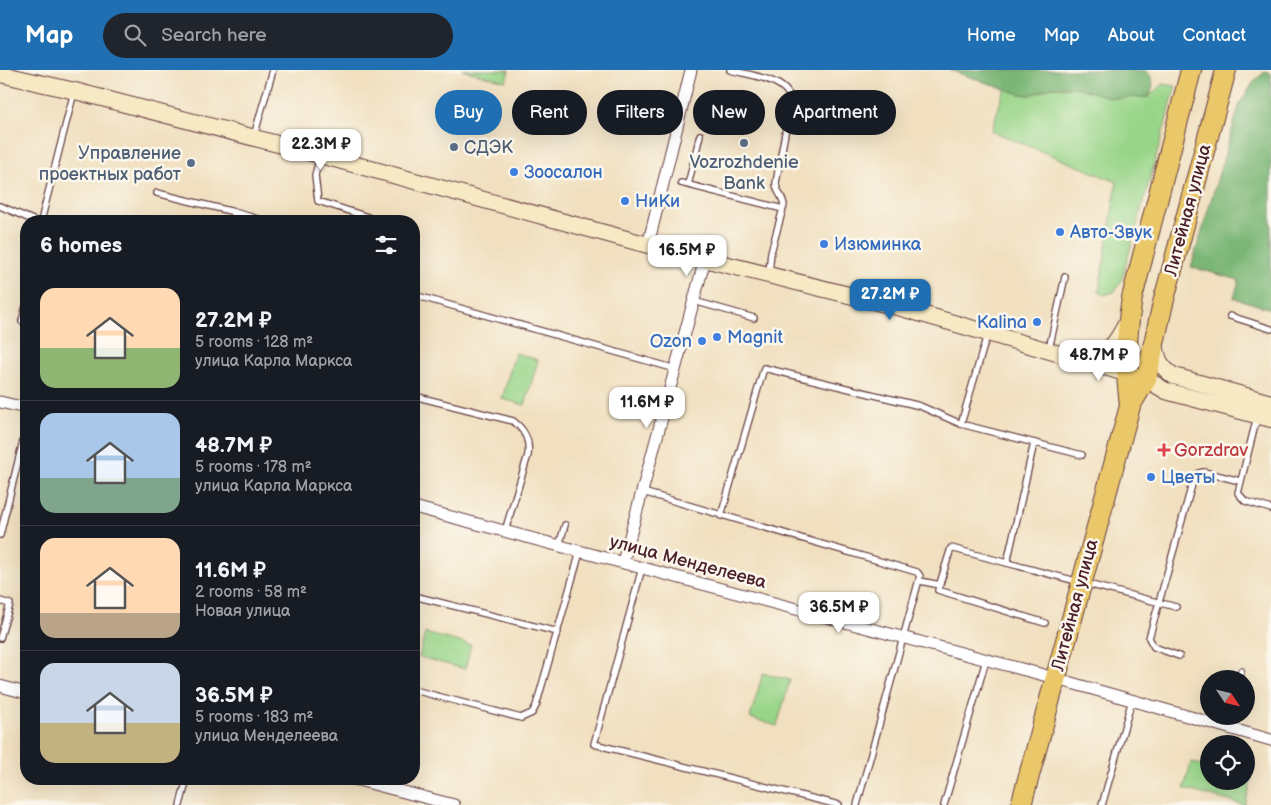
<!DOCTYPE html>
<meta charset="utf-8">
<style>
body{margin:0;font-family:"Balsamiq Sans",sans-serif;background:#20242c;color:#f1f3f6;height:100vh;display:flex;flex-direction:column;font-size:19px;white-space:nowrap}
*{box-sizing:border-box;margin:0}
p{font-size:16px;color:#9ea1a6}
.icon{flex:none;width:28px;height:28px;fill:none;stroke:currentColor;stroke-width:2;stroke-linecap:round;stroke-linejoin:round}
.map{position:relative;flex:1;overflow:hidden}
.panel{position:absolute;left:20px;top:145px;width:400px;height:570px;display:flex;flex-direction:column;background:#171b24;border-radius:20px;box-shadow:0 5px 20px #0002}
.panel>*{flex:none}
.guide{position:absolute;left:435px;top:20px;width:475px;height:45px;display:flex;gap:10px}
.needle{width:32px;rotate:125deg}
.buttons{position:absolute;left:1200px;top:600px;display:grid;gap:10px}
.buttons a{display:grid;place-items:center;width:55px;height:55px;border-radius:50%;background:#171b24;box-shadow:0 5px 20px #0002;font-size:25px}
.price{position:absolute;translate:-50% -42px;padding:0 11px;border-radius:10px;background:#fff;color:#222;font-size:16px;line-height:32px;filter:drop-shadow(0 1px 2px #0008)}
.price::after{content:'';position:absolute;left:50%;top:30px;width:15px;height:11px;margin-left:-8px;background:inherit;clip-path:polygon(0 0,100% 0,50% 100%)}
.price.active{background:#1f6fb2;color:#fff}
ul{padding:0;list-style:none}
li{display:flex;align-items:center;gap:15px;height:125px;padding:0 20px}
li+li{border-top:1px solid #363941}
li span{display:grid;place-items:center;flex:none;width:140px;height:100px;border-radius:15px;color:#555}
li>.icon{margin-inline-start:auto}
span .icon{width:60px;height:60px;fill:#fffc;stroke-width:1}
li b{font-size:21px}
h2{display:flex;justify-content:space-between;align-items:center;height:60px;padding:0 20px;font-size:21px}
.chip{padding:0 18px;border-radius:22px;background:#171b24;box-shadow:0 5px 20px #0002;font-size:18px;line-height:45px}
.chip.active{background:#1f6fb2;color:#fff}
header{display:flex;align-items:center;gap:30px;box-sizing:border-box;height:70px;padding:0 25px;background:#1f6fb2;color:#fff}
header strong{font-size:24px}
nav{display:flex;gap:28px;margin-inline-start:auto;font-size:18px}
.search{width:350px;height:45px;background:#20242c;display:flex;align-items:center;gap:12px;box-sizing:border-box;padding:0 18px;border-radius:28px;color:#9ea1a6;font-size:19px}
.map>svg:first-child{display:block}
.green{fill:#99d589;stroke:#727a5a}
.forest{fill:#7ab675;stroke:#626a50}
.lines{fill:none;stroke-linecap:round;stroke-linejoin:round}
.lane-casing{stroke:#633c41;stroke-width:8}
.street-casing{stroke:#633c41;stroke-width:13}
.secondary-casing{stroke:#633c41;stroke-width:18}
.highway-casing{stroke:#633c41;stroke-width:22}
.lane{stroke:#fff;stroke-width:5.5}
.street{stroke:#fff;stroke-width:11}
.secondary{stroke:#f7e9c3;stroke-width:16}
.highway{stroke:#eac769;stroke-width:20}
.service-dot{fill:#5c6f8a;stroke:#fbf7ec;stroke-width:2}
.shop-dot{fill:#3f7fe0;stroke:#fbf7ec;stroke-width:2}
.health-dot{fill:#e0444e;stroke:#fbf7ec;stroke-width:2}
.labels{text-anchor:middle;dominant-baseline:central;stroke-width:5;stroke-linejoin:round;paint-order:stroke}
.service-label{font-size:18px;fill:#4e5e75;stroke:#fbf7ec;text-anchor:start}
.shop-label{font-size:18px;fill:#366cbe;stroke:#fbf7ec;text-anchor:start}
.street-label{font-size:18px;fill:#4a1f2b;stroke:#fbf7ec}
.health-label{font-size:18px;fill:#be3a42;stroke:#fbf7ec;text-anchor:start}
</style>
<header>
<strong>Map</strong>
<div class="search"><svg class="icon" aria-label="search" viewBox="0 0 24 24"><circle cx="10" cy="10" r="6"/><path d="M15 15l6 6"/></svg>Search here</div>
<nav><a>Home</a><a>Map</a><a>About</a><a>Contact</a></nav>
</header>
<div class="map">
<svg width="1271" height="735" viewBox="0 0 1271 735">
<rect width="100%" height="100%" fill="#fbf7ec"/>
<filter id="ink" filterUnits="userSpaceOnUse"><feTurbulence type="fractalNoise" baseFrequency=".02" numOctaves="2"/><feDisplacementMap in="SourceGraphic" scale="10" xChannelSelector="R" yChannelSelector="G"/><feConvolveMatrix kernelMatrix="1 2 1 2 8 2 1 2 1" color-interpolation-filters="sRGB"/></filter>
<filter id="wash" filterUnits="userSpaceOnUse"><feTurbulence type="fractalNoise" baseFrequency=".0096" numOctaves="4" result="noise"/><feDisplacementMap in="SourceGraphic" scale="20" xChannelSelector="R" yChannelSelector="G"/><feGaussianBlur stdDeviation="1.12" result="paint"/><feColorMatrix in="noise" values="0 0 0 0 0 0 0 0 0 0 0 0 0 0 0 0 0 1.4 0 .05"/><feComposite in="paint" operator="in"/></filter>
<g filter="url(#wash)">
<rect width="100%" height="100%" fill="#f1e0c0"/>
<path class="green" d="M462,0H509L506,11Z
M1163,14L1176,16L1121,212L1114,222L1104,225L1099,221L1117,112L991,61L1005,18L1020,24L1030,25L1052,17H1077L1111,28L1148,27Z
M515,283L538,290L525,335L502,329Z
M425,563L471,575L465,599L419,587Z
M763,603L790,610L777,656L750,648Z
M1191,692L1209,697V711H1246V707L1252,709L1245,735L1184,719Z"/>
<path class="forest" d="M949,0H1144C1155,7 1155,17 1148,27L1111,28L1076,17H1052L1031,25L1020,24Z
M1266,1L1271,4V239L1234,228L1239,210L1191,197L1240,33L1255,10Z"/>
</g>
<g filter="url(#ink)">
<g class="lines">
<defs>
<path id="lane" d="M730,0C748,5 786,8 791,30L776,113C776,122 783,126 784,135L771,182L769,203
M254,66L273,0
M320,87L315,105L318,131L368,147L367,151
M681,113L783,139
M688,115L700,65
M157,123L234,142
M0,136L35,151
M41,151L74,22
M231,151L234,142L265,151
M414,225L676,299
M694,231L754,248
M1230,246L1271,259
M22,251L26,236
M987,265L961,354L1082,385
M1049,279L1065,207
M414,326L513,351C525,360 530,370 528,385L505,461
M1257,347L1238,423L1245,431L1271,439
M1034,373L1007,493L951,478L938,520L1045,553
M643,422L917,502L920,506L857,735
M721,446L764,298L920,336L961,354
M0,465L26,359
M559,476L565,455
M1007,493L1176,537
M642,498L594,674L839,735
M920,511L940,515
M414,526L558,562
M0,531L10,534L0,568
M1179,586L1154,577L1149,568L1193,411L1199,403L1204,402L1240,411
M1239,609L1241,601
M414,620L521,648L532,643L536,636L580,482
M1226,657L1229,646
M180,735L187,709
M944,735L986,590
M1102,735L1132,630"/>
<path id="street" d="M648,175L691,0
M0,332L26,338
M414,437L1040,604L1271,670
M623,492L705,189
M0,616L26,623
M354,709L454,735"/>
<path id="secondary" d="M0,4L75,21L320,85L648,175L905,239L1146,309L1166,321L1177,324L1271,349
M1155,272C1157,288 1159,296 1174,306L1271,333
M1083,290C1107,288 1117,272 1127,252"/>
<path id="highway" d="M1130,336C1125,300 1126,264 1132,228L1191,0
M1021,735L1130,336L1146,309L1163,233L1226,0"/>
</defs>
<use href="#lane" class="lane-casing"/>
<use href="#street" class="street-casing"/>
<use href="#secondary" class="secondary-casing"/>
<use href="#highway" class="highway-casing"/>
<use href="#lane" class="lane"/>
<use href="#street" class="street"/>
<use href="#secondary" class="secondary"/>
<use href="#highway" class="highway"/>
</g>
</g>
<g class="service-dot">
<circle cx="744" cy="73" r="5"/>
<circle cx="454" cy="77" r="5"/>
<circle cx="191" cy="93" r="5"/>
</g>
<g class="shop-dot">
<circle cx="514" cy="102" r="5"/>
<circle cx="625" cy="131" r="5"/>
<circle cx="1060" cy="162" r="5"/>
<circle cx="824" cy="174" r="5"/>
<circle cx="1037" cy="252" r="5"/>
<circle cx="717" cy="267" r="5"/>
<circle cx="702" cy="271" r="5"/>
<circle cx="1151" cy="407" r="5"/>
</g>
<path class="health-dot" d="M1161.5 372.5h5v5h5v5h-5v5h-5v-5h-5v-5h5z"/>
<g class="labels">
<g class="service-label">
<text x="464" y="77">СДЭК</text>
<text x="181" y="83" text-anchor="end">Управление<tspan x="181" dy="21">проектных работ</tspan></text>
<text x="744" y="92" text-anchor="middle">Vozrozhdenie<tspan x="744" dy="21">Bank</tspan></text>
</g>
<g class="shop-label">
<text x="524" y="102">Зоосалон</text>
<text x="635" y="131">НиКи</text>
<text x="1070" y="162">Авто-Звук</text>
<text x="834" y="174">Изюминка</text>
<text x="1027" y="252" text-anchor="end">Kalina</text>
<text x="727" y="267">Magnit</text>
<text x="692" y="271" text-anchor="end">Ozon</text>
<text x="1161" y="407">Цветы</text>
</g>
<g class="street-label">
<text transform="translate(1188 140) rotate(-75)">Литейная улица</text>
<text transform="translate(688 492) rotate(15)">улица Менделеева</text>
<text transform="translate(1075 535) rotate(-75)">Литейная улица</text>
</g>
<g class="health-label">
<text x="1174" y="380">Gorzdrav</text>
</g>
</g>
</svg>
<div class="buttons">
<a><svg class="needle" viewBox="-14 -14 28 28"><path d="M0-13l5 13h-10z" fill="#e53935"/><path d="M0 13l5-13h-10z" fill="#9ea1a6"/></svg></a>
<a><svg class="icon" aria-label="locate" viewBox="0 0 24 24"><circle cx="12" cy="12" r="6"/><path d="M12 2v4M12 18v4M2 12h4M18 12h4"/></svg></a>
</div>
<b class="price" style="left:321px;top:101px">22.3M ₽</b>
<b class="price" style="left:687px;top:207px">16.5M ₽</b>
<b class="price active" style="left:890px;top:251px">27.2M ₽</b>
<b class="price" style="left:1099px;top:312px">48.7M ₽</b>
<b class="price" style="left:647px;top:359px">11.6M ₽</b>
<b class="price" style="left:839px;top:564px">36.5M ₽</b>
<div class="guide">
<a class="chip active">Buy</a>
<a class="chip">Rent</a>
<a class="chip">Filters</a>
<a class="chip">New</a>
<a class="chip">Apartment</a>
</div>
<section class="panel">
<h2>6 homes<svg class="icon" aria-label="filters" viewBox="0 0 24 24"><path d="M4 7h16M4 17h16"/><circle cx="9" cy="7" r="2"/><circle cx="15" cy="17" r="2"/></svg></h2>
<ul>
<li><span style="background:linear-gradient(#ffd9b3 60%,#8fb573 0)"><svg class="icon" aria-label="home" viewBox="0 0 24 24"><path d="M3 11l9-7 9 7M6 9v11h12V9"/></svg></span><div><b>27.2M ₽</b><p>5 rooms · 128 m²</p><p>улица Карла Маркса</p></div></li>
<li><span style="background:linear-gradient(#a9c7e8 65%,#7fa58c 0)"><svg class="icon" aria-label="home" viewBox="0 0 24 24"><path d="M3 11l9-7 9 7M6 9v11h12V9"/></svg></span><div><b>48.7M ₽</b><p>5 rooms · 178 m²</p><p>улица Карла Маркса</p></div></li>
<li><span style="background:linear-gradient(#ffd9b3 75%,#b9a48a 0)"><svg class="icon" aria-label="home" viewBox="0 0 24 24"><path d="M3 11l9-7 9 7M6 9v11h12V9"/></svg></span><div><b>11.6M ₽</b><p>2 rooms · 58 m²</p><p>Новая улица</p></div></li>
<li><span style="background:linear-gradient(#c9d6e8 60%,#c2b280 0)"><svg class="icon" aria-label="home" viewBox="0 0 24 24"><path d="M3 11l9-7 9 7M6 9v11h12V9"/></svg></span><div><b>36.5M ₽</b><p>5 rooms · 183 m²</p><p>улица Менделеева</p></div></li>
</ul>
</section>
</div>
